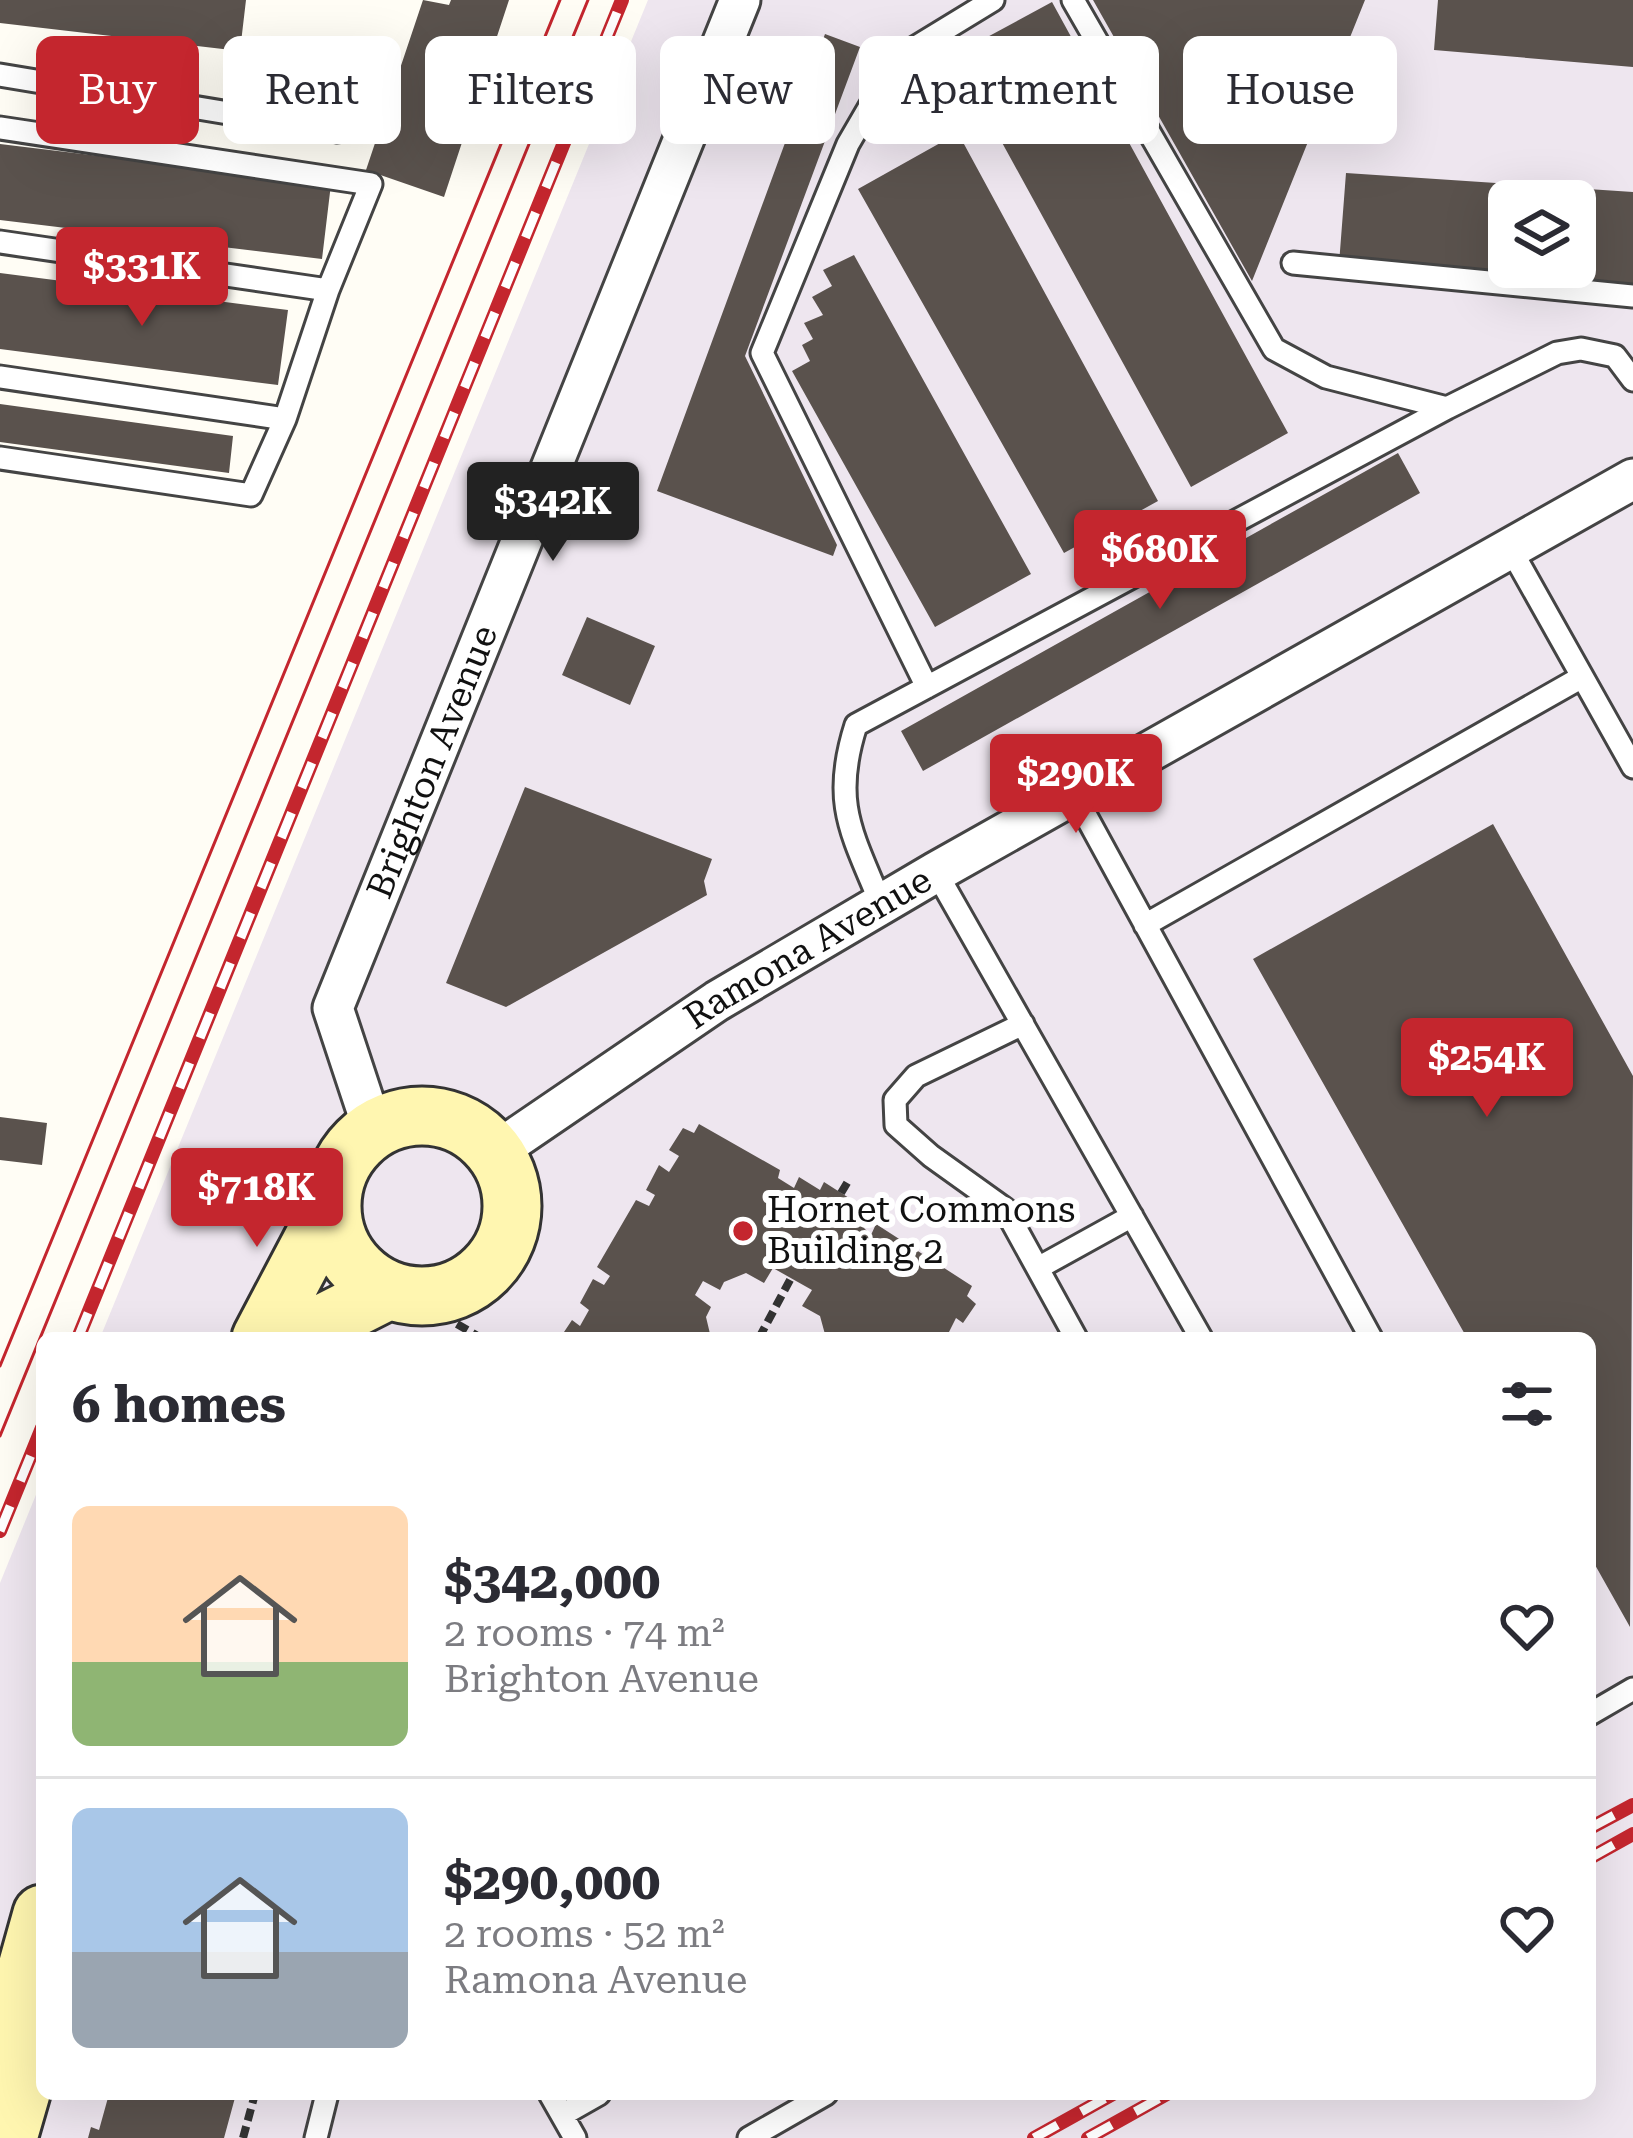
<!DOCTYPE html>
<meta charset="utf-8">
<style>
body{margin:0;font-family:"Roboto Serif",serif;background:#f2f2f3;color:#2b2b33;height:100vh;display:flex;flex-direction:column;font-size:45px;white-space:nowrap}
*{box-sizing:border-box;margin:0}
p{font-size:39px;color:#7c7c81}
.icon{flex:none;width:66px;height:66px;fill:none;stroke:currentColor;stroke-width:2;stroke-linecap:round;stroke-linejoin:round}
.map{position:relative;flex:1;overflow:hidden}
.panel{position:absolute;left:36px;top:1332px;width:1560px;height:768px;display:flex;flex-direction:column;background:#fff;border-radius:18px;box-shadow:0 12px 48px #0002}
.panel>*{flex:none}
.hud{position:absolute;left:36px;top:36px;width:1563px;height:108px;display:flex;gap:24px}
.tools{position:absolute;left:1488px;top:180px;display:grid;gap:24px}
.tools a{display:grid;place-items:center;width:108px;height:108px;border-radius:18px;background:#fff;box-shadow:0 12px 48px #0002;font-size:60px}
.price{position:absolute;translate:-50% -102px;padding:0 27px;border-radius:12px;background:#c4262e;color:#fff;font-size:39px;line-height:78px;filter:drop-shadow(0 3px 6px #0008)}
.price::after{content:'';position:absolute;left:50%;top:72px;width:36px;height:27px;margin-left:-18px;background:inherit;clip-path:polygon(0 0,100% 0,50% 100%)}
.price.active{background:#222;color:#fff}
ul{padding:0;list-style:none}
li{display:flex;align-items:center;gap:36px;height:300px;padding:0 36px}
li+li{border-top:3px solid #e1e1e2}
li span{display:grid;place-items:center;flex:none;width:336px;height:240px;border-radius:18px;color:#555}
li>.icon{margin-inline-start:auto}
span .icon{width:144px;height:144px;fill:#fffc;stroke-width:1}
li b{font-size:51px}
h2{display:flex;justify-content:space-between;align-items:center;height:144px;padding:0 36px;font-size:51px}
.pill{padding:0 42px;border-radius:18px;background:#fff;box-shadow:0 12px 48px #0002;font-size:42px;line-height:108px}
.pill.active{background:#c4262e;color:#fff}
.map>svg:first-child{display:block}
.industrial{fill:#eee6ef;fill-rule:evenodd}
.building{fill:#5a524d;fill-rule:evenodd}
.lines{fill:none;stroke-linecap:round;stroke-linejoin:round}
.service-casing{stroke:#444;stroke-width:27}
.minor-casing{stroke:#444;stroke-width:45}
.secondary-casing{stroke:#333;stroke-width:63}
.path{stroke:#333;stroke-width:8;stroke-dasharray:12 6;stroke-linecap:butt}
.service{stroke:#fff;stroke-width:21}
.minor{stroke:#fff;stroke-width:39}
.secondary{stroke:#fff6b0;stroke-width:57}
.tram{stroke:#c4262e;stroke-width:3}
.rail-casing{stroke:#c4262e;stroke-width:14}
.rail{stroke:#fff;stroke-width:9;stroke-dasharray:27;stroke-linecap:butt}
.poi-dot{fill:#c4262e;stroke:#fff;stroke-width:4.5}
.labels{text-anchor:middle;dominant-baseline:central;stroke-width:12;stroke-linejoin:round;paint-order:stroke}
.street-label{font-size:36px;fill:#111;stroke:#fff}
.poi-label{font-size:36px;fill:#111;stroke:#fff;text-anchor:start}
</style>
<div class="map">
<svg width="1633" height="2138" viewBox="0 0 1633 2138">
<rect width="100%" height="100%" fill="#fffdf5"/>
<path class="industrial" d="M648,0H1633V2138H0V1583L42,1480V2094H1590V1338H100ZM1509,201H1575V267H1509Z"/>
<path class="building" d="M0,0H246L240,51L0,23Z
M423,0L449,5L451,0H509L444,197L366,170Z
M1093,0H1365L1252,281Z
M1438,0H1633V67L1434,50Z
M1052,2L1288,433L1191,487L954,55Z
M825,34L860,47L745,356L837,545L833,556L657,491Z
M958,133L1158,501L1064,553L858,189Z
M0,144L331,184L322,259L0,220Z
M1346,173L1633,192V285L1339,264ZM1509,201H1575V267H1509Z
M854,255L1031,574L935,627L792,371L810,361L802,345L813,339L804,323L823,315L812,297L832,286L823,270Z
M0,273L288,310L278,385L0,349Z
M0,404L233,436L229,473L0,442Z
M1398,453L1420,493L923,771L901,731Z
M587,617L655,646L630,705L562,675Z
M525,787L712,859L704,881L707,895L506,1007L446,983Z
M1493,824L1633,1076L1630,1627L1590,1556V1338H1467L1253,959Z
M0,1117L47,1123L42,1165L0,1160Z
M699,1124L780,1170L778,1178L794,1188L799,1177L820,1190L824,1182L871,1212L864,1228L871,1235L876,1224L972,1286L967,1296L976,1304L963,1323L956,1318L946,1338H826L820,1316L802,1306L812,1290L773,1268L764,1283L746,1273L724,1282L720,1290L703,1281L695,1295L711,1307L706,1317L711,1338H560L572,1320L580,1326L589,1310L580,1303L593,1279L604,1285L610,1276L597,1267L636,1200L649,1206L655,1195L646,1190L659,1165L669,1172L679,1156L669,1150L683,1128L694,1133Z
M109,2094H236L224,2138H88L91,2127L99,2130Z"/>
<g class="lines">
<defs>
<path id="service" d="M1073,0L1274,349L1326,377L1447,408
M0,75L337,131
M0,128L371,184L328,290
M0,242L328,290L285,419L0,377
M1293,263L1633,296
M0,458L251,495L285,419
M1510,548L1633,767
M927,687L762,353L848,144L898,58L993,0
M1074,794L1371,1338
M936,872L1201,1338
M881,904C852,833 831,803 856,725L1447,408L1557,353L1581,349L1615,356L1633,380
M1145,925L1582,677
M1023,1024L916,1076L895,1100L896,1125L931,1156L1005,1209L1076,1338
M1038,1268L1132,1216
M1590,1714L1633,1689
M550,2094L575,2138
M562,2115L599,2094
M316,2138L327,2094
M749,2138L826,2094"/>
<g id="minor">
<path id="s1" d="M373,1129L333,1008L740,0"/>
<path id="s2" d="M494,1153L717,1001L936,872L1633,479"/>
</g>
<path id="secondary" d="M332 1206a90 90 0 1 1 180 0a90 90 0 1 1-180 0Z
M261,1338L331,1205
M306,1338L314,1328L389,1290
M0,2064L42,1914
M8,2138L40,2027"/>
</defs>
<use href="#service" class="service-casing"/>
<use href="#minor" class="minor-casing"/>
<use href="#secondary" class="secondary-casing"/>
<path class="path" d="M841,1193L850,1178
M457,1324L481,1338
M759,1338L791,1278
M243,2138L255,2094"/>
<use href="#service" class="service"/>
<use href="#minor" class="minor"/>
<use href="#secondary" class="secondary"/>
<path class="tram" d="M0,1366L560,0
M0,1436L588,0"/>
<defs>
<path id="rail" d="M78,1338L622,0
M0,1531L42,1428
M1590,1828L1633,1805
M1590,1858L1633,1834
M1034,2138L1113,2094
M1088,2138L1167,2094"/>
</defs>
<use href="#rail" class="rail-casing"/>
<use href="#rail" class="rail"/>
</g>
<circle class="poi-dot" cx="743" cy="1231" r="12"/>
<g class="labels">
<g class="street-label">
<text stroke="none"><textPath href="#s1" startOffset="393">Brighton Avenue</textPath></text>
<text stroke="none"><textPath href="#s2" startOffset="375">Ramona Avenue</textPath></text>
</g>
<g class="poi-label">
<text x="767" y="1210">Hornet Commons<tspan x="767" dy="41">Building 2</tspan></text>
</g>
</g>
</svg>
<div class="tools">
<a><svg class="icon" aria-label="layers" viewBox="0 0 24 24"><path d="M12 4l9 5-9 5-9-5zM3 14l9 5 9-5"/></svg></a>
</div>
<b class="price" style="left:142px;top:329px">$331K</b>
<b class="price active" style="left:553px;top:564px">$342K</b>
<b class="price" style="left:1160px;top:612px">$680K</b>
<b class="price" style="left:1076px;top:836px">$290K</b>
<b class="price" style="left:1487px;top:1120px">$254K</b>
<b class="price" style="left:257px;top:1250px">$718K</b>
<div class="hud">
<a class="pill active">Buy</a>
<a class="pill">Rent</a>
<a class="pill">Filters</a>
<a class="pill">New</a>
<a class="pill">Apartment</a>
<a class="pill">House</a>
</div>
<section class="panel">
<h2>6 homes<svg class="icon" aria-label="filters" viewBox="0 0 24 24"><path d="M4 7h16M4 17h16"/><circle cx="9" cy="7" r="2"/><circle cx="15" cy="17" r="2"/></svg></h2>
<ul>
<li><span style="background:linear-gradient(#ffd9b3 65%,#8fb573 0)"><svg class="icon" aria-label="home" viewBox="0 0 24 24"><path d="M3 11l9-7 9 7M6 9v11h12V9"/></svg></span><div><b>$342,000</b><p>2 rooms · 74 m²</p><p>Brighton Avenue</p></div><svg class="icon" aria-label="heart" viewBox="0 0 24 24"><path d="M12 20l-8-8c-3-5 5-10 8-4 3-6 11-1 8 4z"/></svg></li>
<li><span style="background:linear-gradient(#a9c7e8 60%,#9aa5b1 0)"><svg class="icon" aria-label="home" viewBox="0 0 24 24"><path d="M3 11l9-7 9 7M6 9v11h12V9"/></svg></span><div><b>$290,000</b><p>2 rooms · 52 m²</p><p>Ramona Avenue</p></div><svg class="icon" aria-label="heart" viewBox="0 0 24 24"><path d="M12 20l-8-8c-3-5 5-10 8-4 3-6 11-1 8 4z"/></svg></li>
</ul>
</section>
</div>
